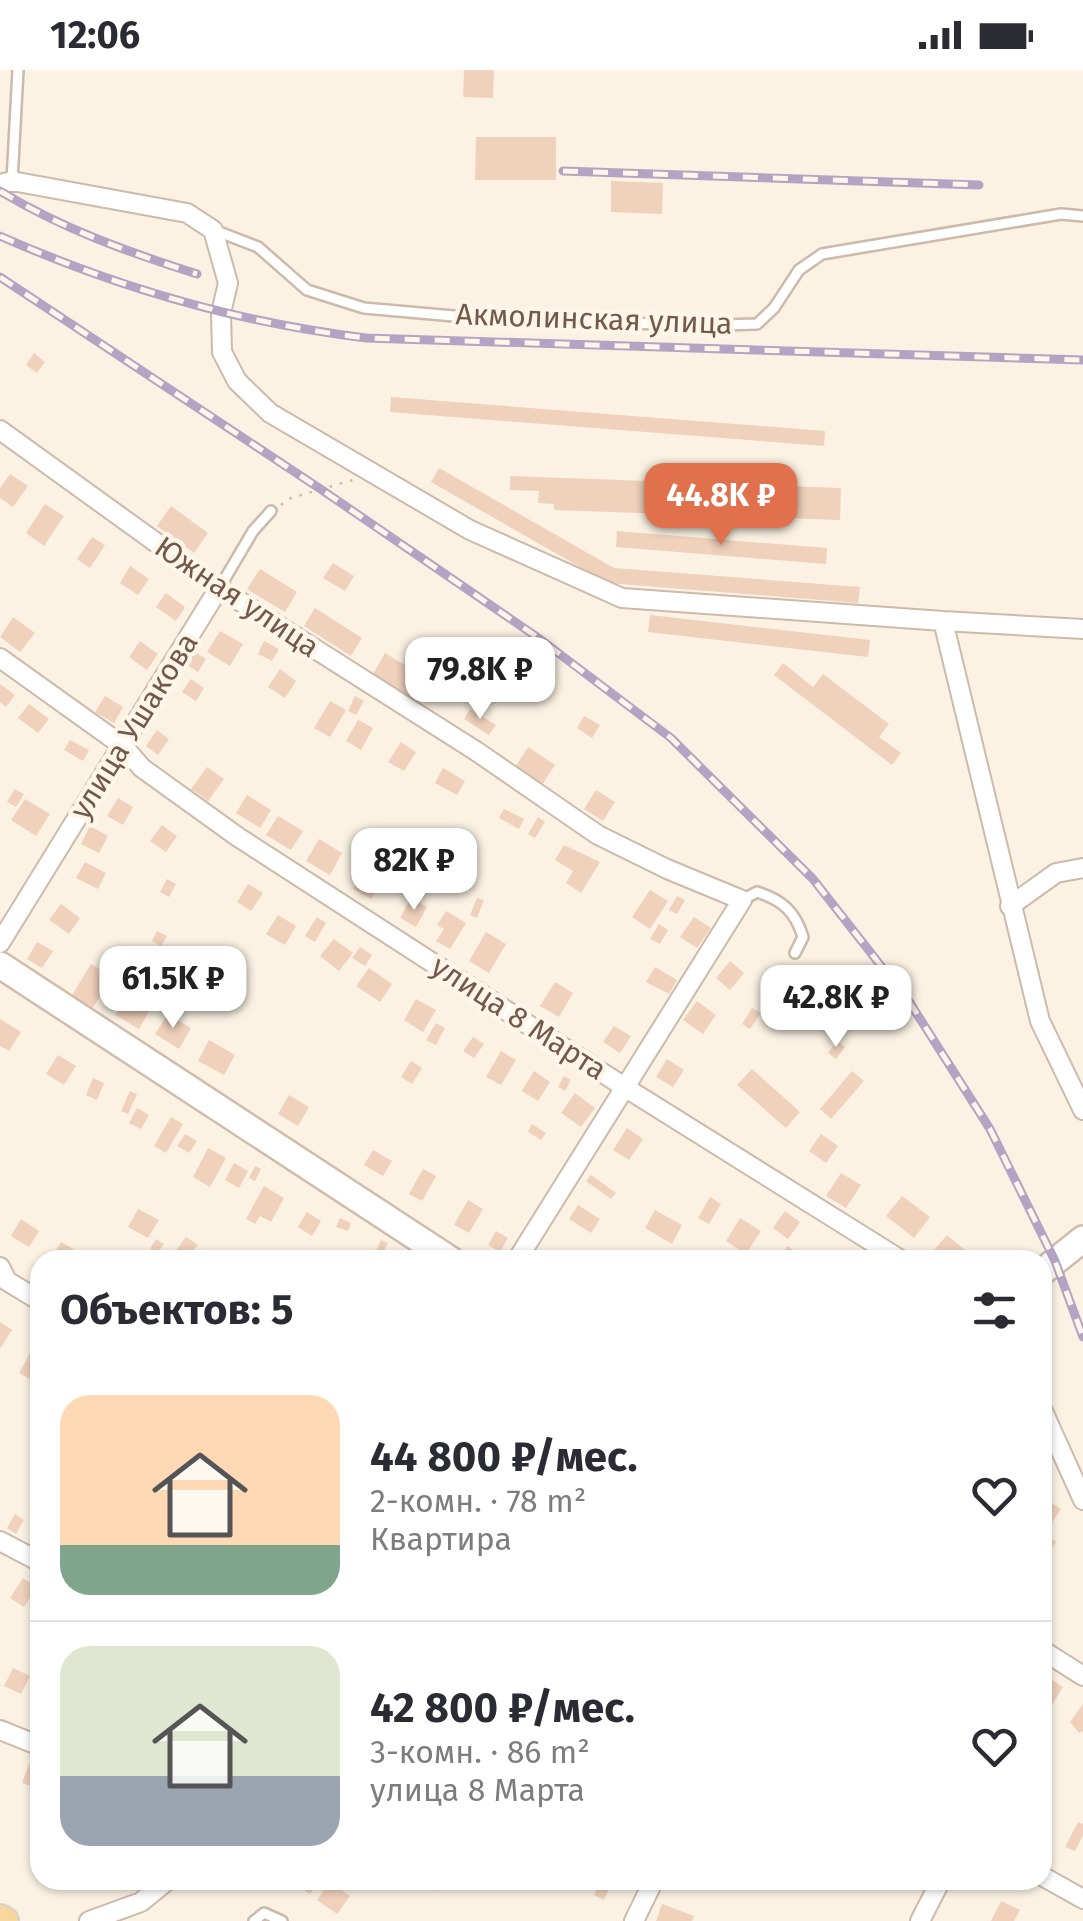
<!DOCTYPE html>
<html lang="ru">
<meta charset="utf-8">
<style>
body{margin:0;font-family:"Fira Sans",sans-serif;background:#f7f7f7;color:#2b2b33;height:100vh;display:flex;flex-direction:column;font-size:38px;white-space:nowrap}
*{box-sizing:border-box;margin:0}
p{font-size:32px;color:#7c7c81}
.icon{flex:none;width:55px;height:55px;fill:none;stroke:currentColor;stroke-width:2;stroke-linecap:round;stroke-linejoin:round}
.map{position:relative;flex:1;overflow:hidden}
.drawer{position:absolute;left:30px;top:1180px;width:1022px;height:640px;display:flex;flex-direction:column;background:#fff;border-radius:30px;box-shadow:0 2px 8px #0004}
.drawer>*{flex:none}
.price{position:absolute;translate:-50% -85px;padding:0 22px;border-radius:20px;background:#fff;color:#222;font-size:32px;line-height:65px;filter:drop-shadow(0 2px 5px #0008)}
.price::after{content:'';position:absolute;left:50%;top:60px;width:30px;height:22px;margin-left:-15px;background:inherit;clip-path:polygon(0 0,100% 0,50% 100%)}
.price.current{background:#e1704d;color:#fff}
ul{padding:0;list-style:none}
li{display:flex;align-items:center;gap:30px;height:250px;padding:0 30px}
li+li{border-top:2px solid #e1e1e2}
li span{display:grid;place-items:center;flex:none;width:280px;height:200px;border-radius:30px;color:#555}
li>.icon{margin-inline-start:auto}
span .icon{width:120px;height:120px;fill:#fffc;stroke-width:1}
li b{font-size:42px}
h2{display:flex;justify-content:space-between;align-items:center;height:120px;padding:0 30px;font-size:42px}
.status{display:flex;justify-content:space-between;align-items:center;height:70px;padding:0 50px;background:#fff;direction:ltr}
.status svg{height:28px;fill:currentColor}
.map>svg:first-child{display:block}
.building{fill:#efd1bc}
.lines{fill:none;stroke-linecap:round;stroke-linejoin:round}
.lane-casing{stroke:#ccbaaa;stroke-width:14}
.street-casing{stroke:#ccbaaa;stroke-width:22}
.secondary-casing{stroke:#d1bcab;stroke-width:30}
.primary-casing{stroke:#d8d1cc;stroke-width:32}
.path{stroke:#d4b59f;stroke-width:2.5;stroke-dasharray:2.5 8;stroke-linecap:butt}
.lane{stroke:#fff;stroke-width:9}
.street{stroke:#fff;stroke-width:18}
.secondary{stroke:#fff;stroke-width:25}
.primary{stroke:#f7d79e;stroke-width:28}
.rail-casing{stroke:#b5a3c4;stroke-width:9}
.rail{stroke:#fef6e9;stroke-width:5;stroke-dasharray:15;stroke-linecap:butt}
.labels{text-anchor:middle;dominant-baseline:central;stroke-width:9;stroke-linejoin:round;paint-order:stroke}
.street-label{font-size:30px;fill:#72594a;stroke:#fef6e9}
</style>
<div class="status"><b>12:06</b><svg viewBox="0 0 49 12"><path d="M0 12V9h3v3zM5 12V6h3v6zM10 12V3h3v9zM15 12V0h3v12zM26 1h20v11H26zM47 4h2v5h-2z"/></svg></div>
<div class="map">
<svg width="1083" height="1851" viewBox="0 0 1083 1851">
<rect width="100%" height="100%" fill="#fbf2e3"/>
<path class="building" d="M464,0H494L493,28L463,27Z
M476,67H556V110H475Z
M611,111L663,113L662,144L611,142Z
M34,283L45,292L37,303L26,295Z
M391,327L825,361L824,376L390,342Z
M439,398L614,498L860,517L858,533L608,513L431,412Z
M10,404L28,416L13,437L0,428V418Z
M510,406L841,418L840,450L554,440V434L538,433L539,421L510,420Z
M45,434L64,446L44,476L26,463Z
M171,436L208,463L194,483L157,456Z
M617,461L827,478L826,494L616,477Z
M92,467L105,475L90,498L77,489Z
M333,493L354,506L345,521L323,508Z
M130,496L149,509L138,525L120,513Z
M260,499L297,522L285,542L247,519Z
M166,523L185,537L176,551L156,537Z
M315,538L362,568L351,586L304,556Z
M650,545L870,570L868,587L648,562Z
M13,547L35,563L20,582L0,567Z
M220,561L243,574L230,596L207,582Z
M140,571L158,584L147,600L129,587Z
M264,571L279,579L272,591L258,584Z
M195,582L206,589L198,602L187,595Z
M385,583L431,611L417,633L372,606Z
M783,593L813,617L823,604L889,654L879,667L901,683L892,695L774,605Z
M280,599L296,611L285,628L268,617Z
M191,609L204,618L196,631L182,622Z
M0,614L15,625L6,637L0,632Z
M105,626L123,637L114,653L95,642Z
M355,626L364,631L356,645L348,641Z
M330,631L346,640L330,667L314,658Z
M29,634L49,649L38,663L18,648Z
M470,639L496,655L489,665L464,649Z
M584,646L600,655L592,668L577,658Z
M358,650L373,658L361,680L346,671Z
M157,660L169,669L158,685L146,676Z
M70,670L89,680L83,691L64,680Z
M401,672L416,682L404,701L388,692Z
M528,677L555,695L541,716L514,699Z
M207,697L224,709L208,731L191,719Z
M443,698L465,711L457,725L435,713Z
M15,719L24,724L16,737L7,732Z
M596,720L615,732L603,751L584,739Z
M247,725L271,740L260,758L236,743Z
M118,728L133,737L123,755L107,746Z
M25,729L50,744L36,766L11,750Z
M504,739L524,749L519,759L499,748Z
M278,746L303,761L291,780L266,765Z
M538,747L545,752L535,768L528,764Z
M162,755L177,766L166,782L150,771Z
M90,756L108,766L99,783L81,774Z
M319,769L342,783L330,805L306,791Z
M564,775L600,792L581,823L566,813L573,801L555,790Z
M432,776L441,781L434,793L426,787Z
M85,792L106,803L98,819L76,808Z
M363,800L382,811L371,829L353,819Z
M167,809L176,814L169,827L160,822Z
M248,814L263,823L251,841L237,832Z
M650,820L668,831L650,859L632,847Z
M677,826L685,830L677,844L669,840Z
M411,828L427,837L416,857L400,848Z
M477,828L484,830L477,848L470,845Z
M61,834L80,848L69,864L49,850Z
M446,841L466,853L450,879L436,871L444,859L437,855Z
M278,845L296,856L285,875L266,864Z
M317,847L326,853L315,872L305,866Z
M694,847L711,858L697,878L680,867Z
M659,854L668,860L660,874L650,869Z
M157,861L167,866L161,876L152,871Z
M486,862L506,874L489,903L469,891Z
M334,869L353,883L339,901L320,886Z
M37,872L53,881L42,898L27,889Z
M360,877L372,885L365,896L352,888Z
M730,891L744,903L730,920L716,908Z
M91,894L112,907L93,938L72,925Z
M655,897L677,910L669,924L646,912Z
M369,898L392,914L380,932L356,916Z
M555,912L573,923L559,947L540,936Z
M787,922L808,940L791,960L770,942Z
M127,924L151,938L139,959L115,945Z
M416,929L436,940L423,962L404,950Z
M697,931L716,945L703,964L683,950Z
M752,938L761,943L750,959L742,954Z
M168,944L191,958L179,979L155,964Z
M0,949L21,962L9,981L0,976Z
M436,953L445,958L436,975L426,970Z
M614,956L631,966L620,983L603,972Z
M473,967L484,974L474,988L463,981Z
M209,970L235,985L224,1005L198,991Z
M837,971L845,977L836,989L828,983Z
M501,981L516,990L501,1015L486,1007Z
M58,985L76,996L64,1015L46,1004Z
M667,989L684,1000L673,1017L656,1007Z
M411,991L422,998L412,1014L401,1007Z
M752,999L800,1042L786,1058L737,1015Z
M534,1001L550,1012L538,1031L522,1021Z
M852,1001L864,1011L831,1049L820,1039Z
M564,1006L571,1010L565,1021L558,1017Z
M93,1008L104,1013L97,1030L86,1025Z
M130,1021L137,1024L128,1044L121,1041Z
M575,1023L595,1038L581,1057L561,1043Z
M289,1025L309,1037L298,1056L278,1044Z
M137,1038L149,1045L141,1059L129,1053Z
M171,1047L183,1054L166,1083L154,1076Z
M532,1054L546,1063L541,1070L528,1062Z
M627,1058L643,1069L629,1090L613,1080Z
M185,1064L197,1071L189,1083L177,1076Z
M821,1064L838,1076L826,1093L809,1081Z
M208,1078L226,1088L210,1117L193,1107Z
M373,1080L392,1091L383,1106L364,1095Z
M234,1093L248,1101L239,1118L225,1110Z
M255,1096L261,1099L255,1111L249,1108Z
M423,1099L436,1106L422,1131L409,1124Z
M841,1103L861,1115L846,1138L826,1126Z
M591,1105L616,1123L611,1129L586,1111Z
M264,1116L284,1128L271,1152L260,1146L255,1154L246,1149Z
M902,1126L930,1147L914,1168L886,1146Z
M710,1127L721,1134L709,1154L698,1148Z
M468,1130L483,1139L469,1163L454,1155Z
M578,1135L600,1149L591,1163L569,1149Z
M138,1139L159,1150L148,1168L128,1157Z
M655,1140L682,1155L672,1174L645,1158Z
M785,1141L800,1152L788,1169L773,1158Z
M307,1142L321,1151L312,1166L298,1157Z
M340,1148L351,1153L348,1161L336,1157Z
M740,1148L761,1161L746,1184L726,1171Z
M21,1149L39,1161L29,1177L11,1166Z
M496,1161L508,1168L500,1182L488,1175Z
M947,1165L966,1181L959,1190H934L929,1186Z
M186,1167L198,1175L184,1190L174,1183Z
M156,1169L164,1174L157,1184L150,1179Z
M381,1170L388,1173L381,1187L375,1183Z
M61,1172L80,1183L76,1190H50Z
M787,1176L804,1187L802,1190H779Z
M0,1252L12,1260L0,1279Z
M33,1278L40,1282V1303L35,1312L19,1303Z
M1050,1432L1061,1439L1051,1454L1042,1448Z
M15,1444L24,1450L16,1464L7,1458Z
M1046,1465L1056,1472L1048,1484L1042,1480Z
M23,1508L37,1517L24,1537L10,1528Z
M13,1598L30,1606L21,1624L4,1616Z
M1045,1605L1063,1617L1047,1643L1042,1640Z
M1083,1634V1661L1079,1663L1070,1652Z
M29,1694L40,1698V1719L22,1713Z
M1078,1752L1083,1754V1765L1075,1781L1065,1777Z
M296,1810H320L310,1824L294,1813Z
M422,1810L439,1811L436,1821L421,1815Z
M579,1810H613L604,1830L594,1825L597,1819Z
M330,1812L350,1826L337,1844L317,1830Z
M1001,1831L1020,1840L1014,1851H991Z
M662,1834L694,1846L692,1851H656Z"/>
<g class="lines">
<defs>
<path id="lane" d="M12,111L18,0
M214,160L258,177L307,220L364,238L510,251L722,255L757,254L774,238L799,200L822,184L1061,144L1083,146
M220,517L253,461L271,441
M742,830L757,822C782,830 795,841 803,867L795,883
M254,1851L264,1843L282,1851"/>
<path id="street" d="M0,114L12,111L187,143L213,160L228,213L221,243L222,282L237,311L270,343L470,460L622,528L943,551L1040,951L1083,1040
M0,360L219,518L476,681L598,765L667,799L742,830L517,1190
M943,551L1083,559
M0,588L123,676L142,698L238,767L626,1018L901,1190
M1010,836L1056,803L1083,798
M0,873L219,518
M0,1197L7,1211L40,1231
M1042,1339L1083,1430
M0,1471L40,1492
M1042,1580L1083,1606
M0,1660L40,1676
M1042,1806L1083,1829
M89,1851L141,1832L168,1810
M634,1851L654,1810
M920,1851L941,1810"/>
<path id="secondary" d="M0,895L451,1190
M1042,1202L1083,1169"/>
<path id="primary" d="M0,1849L4,1851"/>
</defs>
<use href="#lane" class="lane-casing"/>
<use href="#street" class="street-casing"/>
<use href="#secondary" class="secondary-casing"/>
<use href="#primary" class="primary-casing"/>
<path class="path" d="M281,435L291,428L353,410"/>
<use href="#lane" class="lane"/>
<use href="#street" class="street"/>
<use href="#secondary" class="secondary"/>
<use href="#primary" class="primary"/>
<defs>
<path id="rail" d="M563,101L979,115
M0,121C63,159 128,182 197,204
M0,166C116,217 240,253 366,268L1083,290
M0,207L322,420L537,567L671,668L813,809L910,933L990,1059L1055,1191L1083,1267"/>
</defs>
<use href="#rail" class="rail-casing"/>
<use href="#rail" class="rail"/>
</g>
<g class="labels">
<g class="street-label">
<text transform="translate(594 249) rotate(2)">Акмолинская улица</text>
<text transform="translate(237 527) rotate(34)">Южная улица</text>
<text transform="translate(134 656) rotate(-58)">улица Ушакова</text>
<text transform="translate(519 948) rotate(33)">улица 8 Марта</text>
</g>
</g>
</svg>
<b class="price current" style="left:721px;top:478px">44.8K ₽</b>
<b class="price" style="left:480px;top:652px">79.8K ₽</b>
<b class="price" style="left:414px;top:843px">82K ₽</b>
<b class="price" style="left:173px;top:961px">61.5K ₽</b>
<b class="price" style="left:836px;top:980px">42.8K ₽</b>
<section class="drawer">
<h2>Объектов: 5<svg class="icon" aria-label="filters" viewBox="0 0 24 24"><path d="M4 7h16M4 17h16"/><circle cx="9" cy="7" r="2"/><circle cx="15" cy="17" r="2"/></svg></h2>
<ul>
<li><span style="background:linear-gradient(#ffd9b3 75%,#7fa58c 0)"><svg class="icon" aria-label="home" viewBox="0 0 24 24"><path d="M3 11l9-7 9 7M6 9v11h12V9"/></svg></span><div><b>44 800 ₽/мес.</b><p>2-комн. · 78 m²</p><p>Квартира</p></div><svg class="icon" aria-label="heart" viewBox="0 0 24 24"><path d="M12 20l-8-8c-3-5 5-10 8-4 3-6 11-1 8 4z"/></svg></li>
<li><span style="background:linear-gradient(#dfe7d0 65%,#9aa5b1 0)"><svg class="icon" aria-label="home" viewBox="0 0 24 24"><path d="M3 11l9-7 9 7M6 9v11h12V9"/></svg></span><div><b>42 800 ₽/мес.</b><p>3-комн. · 86 m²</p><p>улица 8 Марта</p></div><svg class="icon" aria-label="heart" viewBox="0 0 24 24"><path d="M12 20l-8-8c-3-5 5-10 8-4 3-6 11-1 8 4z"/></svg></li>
</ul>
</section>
</div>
